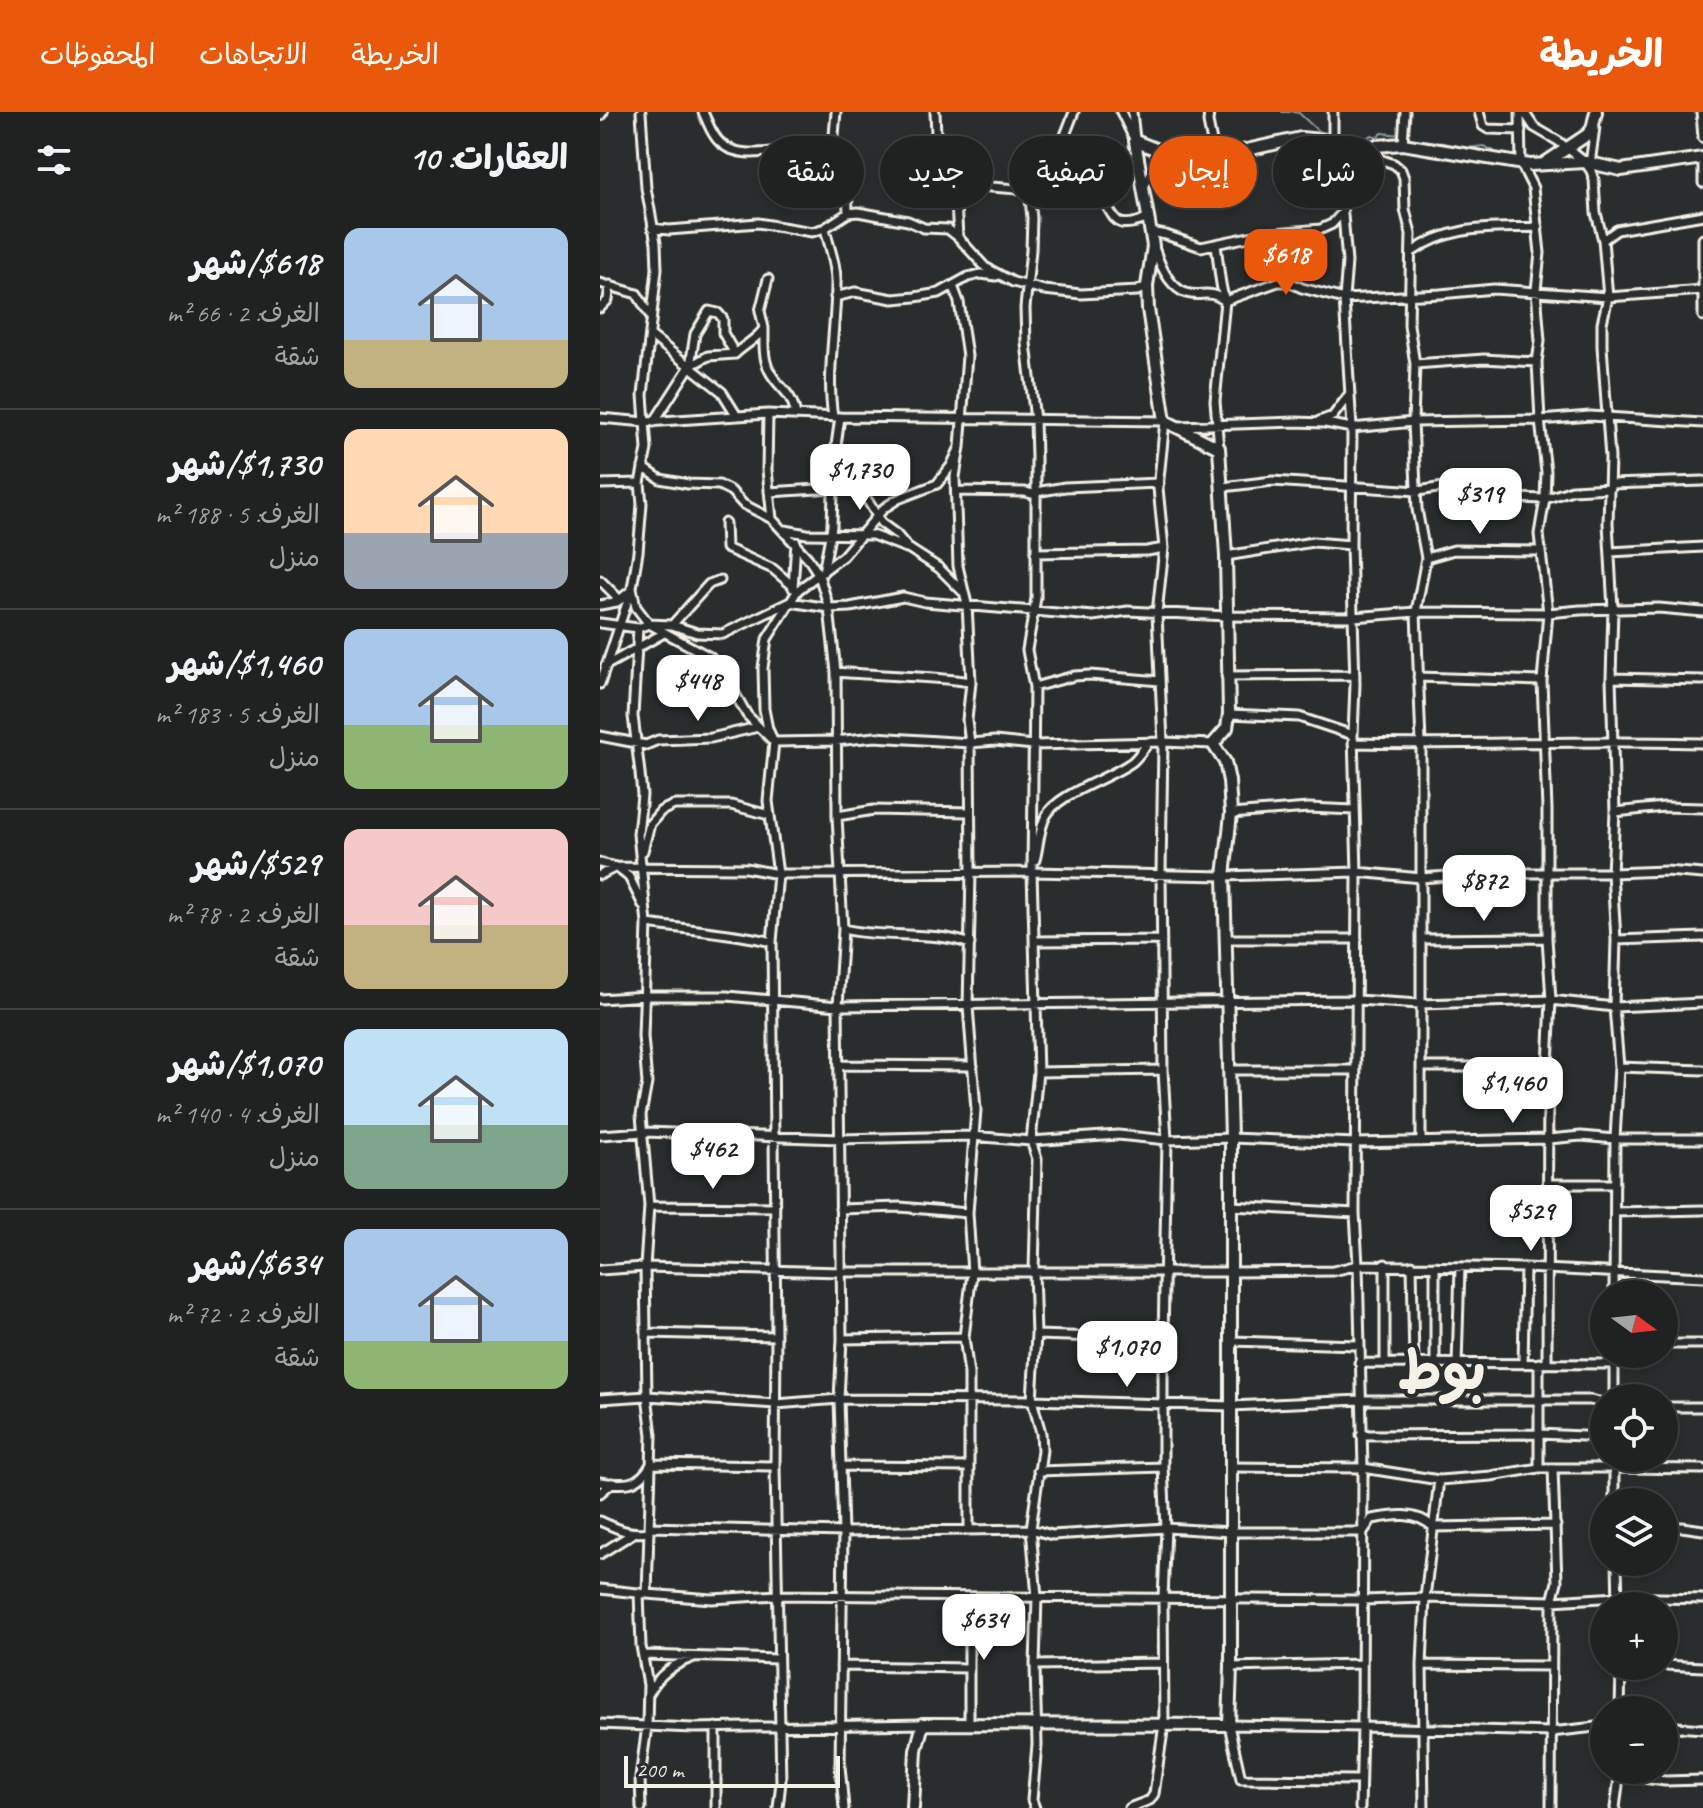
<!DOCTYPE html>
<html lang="ar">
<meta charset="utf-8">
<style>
body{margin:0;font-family:Caveat,"Playpen Sans Arabic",sans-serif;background:#2d2f2f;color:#f1f3f6;direction:rtl;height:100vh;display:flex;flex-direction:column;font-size:30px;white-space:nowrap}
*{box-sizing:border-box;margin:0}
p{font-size:26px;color:#a2a4a5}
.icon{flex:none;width:44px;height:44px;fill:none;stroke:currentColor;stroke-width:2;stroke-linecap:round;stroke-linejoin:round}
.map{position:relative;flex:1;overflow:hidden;direction:ltr}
.drawer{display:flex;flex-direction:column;background:#202222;width:600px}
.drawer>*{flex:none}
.hud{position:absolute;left:24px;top:24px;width:760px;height:72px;direction:rtl;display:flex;gap:16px}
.needle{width:52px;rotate:105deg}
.controls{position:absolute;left:990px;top:1168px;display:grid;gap:16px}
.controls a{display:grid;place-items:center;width:88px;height:88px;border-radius:50%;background:#202222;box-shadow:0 4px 12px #0003,0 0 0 2px #3d3f40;font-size:40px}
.scale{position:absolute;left:24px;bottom:20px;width:216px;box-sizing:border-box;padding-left:8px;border:4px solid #f4f1e8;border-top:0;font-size:22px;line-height:28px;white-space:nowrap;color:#f4f1e8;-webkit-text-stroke:6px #2a2d2e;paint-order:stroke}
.price{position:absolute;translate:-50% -68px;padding:0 18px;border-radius:16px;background:#fff;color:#222;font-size:26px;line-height:52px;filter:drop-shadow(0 2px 4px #0008)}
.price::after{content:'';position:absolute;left:50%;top:48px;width:24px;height:18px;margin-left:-12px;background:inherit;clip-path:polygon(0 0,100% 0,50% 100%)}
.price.on{background:#ea580c;color:#fff}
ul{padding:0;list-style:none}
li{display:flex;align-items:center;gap:24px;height:200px;padding:0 32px}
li+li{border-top:2px solid #3d3f40}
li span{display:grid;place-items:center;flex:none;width:224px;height:160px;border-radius:16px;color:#555}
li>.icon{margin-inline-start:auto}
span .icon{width:96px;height:96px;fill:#fffc;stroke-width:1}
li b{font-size:34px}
h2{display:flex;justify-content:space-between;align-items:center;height:96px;padding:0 32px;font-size:34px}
.pill{padding:0 28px;border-radius:36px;background:#202222;box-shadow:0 4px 12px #0003,0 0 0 2px #3d3f40;font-size:28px;line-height:72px}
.pill.on{background:#ea580c;color:#fff}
header{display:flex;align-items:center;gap:48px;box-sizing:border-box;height:112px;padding:0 40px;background:#ea580c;color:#fff}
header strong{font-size:38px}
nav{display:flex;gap:44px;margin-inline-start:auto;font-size:28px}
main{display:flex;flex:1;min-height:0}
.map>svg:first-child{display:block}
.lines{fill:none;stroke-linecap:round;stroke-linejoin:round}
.stream{stroke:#8c9b9e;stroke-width:2}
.street-casing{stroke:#f4f1e8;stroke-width:13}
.secondary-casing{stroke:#f4f1e8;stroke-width:16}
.street{stroke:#2a2d2e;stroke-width:7}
.secondary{stroke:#2a2d2e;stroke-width:10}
.labels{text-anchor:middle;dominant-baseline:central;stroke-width:8;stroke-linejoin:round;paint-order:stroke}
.town-label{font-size:56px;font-weight:bold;fill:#f4f1e8;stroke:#2a2d2e}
</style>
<header>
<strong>الخريطة</strong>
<nav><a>الخريطة</a><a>الاتجاهات</a><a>المحفوظات</a></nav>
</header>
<main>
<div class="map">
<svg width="1103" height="1696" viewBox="0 0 1103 1696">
<rect width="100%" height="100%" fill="#2a2d2e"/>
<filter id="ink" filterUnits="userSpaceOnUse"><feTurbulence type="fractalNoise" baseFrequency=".0125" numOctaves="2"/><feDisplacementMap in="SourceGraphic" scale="16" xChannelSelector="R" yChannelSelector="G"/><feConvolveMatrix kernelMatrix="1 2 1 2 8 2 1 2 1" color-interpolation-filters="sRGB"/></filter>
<g filter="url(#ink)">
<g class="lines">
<path class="stream" d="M682,0H690
M693,0L699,1L718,19L732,22
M738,24L757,31L772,23L778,25L782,21L801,23
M807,26L843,31L861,37L883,34L894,39"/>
<defs>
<path id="street" d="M41,0L46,76L56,131L57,157L43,283L47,337L40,371L42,392L38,440L32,476L36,495L49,512L110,545L122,559L147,603L174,630L235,629L275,625L370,631L395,629L433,633L563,630L613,632
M103,0C108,11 113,26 123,33C142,47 171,38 192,39C210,40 226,48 240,56
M236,0L232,46L247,67L248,101
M335,0L336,22L363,55V77L356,91L358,125
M521,0L535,29
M532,0L535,27
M609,0L608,10L615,45
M733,0V22L739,55L747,150L744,187L752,316L751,433L755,572L753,623L757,760L755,1101L758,1153L925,1156L1103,1165
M879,0L883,14L888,17L921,18
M920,0L921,52L933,76L940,141L936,178L940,229L937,250L940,308L946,360L945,387L939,422L948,501L942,569L947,697V826L951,888L948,955L947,1251
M924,0L934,15L958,29L985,50L991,59L994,68L996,101L1003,128L1008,185L1002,211V234L1010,346L1008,411L1013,497L1011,566L1015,700L1012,761L1016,828L1014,895L1019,955L1015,1027H1103
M1101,0L1103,26
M0,4L3,0
M803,32L805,0
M751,37L794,52L801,58L804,66L805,97L811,122L809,213L815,252L813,310L817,397L826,446L816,500L821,632V1030
M1103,46V71
M990,52L995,15
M740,69L762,41
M545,73L555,53L573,43
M363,77L378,74L429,78
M482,82L493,79C519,98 505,123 549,106
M52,116L69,118L158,111L212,120L225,116L248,101L258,100L308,109L324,116L348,117L358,125L385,155L413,170L444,178L481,182L537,179L547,174
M225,116C229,135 237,154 236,172C236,217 226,261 233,305
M551,120L566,123L601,135L663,122L721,117L732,112L741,102
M1103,127V204
M1003,128L1017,118L1103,103
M616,133C619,152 619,171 625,189L615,289L619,336
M555,138C560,153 569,175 586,181C603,186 607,176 625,189L678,170H689L702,176L744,187L840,182L894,177L1008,185L1103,178
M812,140C852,112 891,117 938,115
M0,171L37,182L51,205
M353,174L359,190L367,244L360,335L355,365L358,454L367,492L371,570L367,608L370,631L371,761L368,894L376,998L368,1101L372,1161L364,1225L369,1262V1417
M235,185L255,180L293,187L315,185L339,181L368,165L381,162L396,164
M0,196L8,188L10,173
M164,218C164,231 163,246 169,258C179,278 191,277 196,303
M50,223L122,280L137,304
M815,252L884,247L937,250
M90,254L108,244L135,242C144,233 159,226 164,216L160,199L168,167
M168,302L167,358L172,407
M0,306L46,310L168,302L240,305L565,309L558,376L564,436L557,501L563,630L561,761L563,958L567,1028L563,1227V1355L566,1416L563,1487L564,1612L554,1682L550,1688L529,1696
M719,309L733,304L748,284
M54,310L90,254L95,222L109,199L118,201L123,207V221L135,242
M579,314L695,310L725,311L752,316L813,310L940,308L990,304L1103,311
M43,355L60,367L88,372L119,373L131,379L143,392L172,407L208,446L219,463L229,496L236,560L237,704L243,817L238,894L242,1227L239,1287L243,1420L240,1654L244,1696
M234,361L243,371L268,389L281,411L296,422L308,436L339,456L362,479
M0,372L40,371
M1010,372L1103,369
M623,375L673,369L818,379L850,374L914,386L945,387L972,378L1010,376
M356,379L425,380L436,383
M169,380L234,376
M436,380L465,375L559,371
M125,411L126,436L173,457L193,474
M185,418L207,422L272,423L306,436
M1010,440L1103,435
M435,441L547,439L564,436
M626,444L713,430L751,433
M826,446L854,438L940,439
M223,460L232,414L234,348L240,305
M0,468L20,488
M193,476L196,430
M0,493L17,490L28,481
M0,511L38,516L49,512L72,513L97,521L123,522L190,490L229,496L250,495L303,485L325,490L493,504L528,499L626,504L753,505L816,500L948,501L980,498L1059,496L1103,500
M72,513L109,472L120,468
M5,554L64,521
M236,560C281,564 326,563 371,570
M626,564L755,563
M818,565L942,569
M1011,566L1103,568
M0,572L31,479
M434,575L474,564L490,563L560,569
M629,602L699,605L753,623
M0,624L46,633L58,628L111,626L158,615
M753,631C870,634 986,627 1103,631
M1015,700L1064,695L1103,696
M631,702L708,696L754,698
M237,704L274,698L369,700
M43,739L50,712L61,699L74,693H131L169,703
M435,748C439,734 439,716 446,704C458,681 509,667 532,650C538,645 543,637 549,630
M0,751L16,755L146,756L178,762L432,760L624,764L757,760L821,766L887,761H1012L1066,759L1103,762
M0,763L16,755L29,765L43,793
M47,812C89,818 131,820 172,830
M243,817C284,827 333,818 370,832
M627,827H757
M821,827L947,826
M1016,828L1103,825
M435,829L562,828
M0,887L46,884H127L238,894L757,888L820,892L951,888L1014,895L1103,891
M240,953L373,954
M823,955H948
M1019,955L1103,958
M630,958H756
M438,960L563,958
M0,1023L45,1020L240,1027L372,1024L431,1029L518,1023L567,1028L631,1026L756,1031L949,1027L981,1024L1015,1027L1014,1182
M949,1072H1015
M49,1094L175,1095
M631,1094L755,1101
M240,1097L300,1095L368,1101
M1015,1100L1103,1098
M785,1152V1251
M812,1153L814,1251
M0,1158L45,1155L242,1160H630L733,1159L758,1153L763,1356L631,1355
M47,1221L176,1224
M436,1223L563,1227
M242,1227L364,1225
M631,1229L758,1233
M1064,1232H1103
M759,1251L1014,1252
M923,1251L925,1156
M835,1252V1154
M857,1253L860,1155
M1014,1286V1242
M0,1287L47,1284L176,1292L239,1287L432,1288L631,1294L761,1288H990L1004,1291
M1064,1295H1103
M761,1323L939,1322L1004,1325
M243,1354L369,1355
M939,1356V1251
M438,1359L563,1355
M0,1370C23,1373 39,1375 51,1352L175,1354
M0,1381L12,1371
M1014,1390V1356L1103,1357
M0,1409C18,1417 29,1423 49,1420
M50,1415L243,1420L431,1417L452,1423L566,1416L631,1420H763L772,1407C794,1403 816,1399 833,1415L956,1413
M1064,1418L1082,1415L1103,1418
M0,1442L32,1422
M1017,1450L1018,1494
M0,1477L47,1482L52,1323L47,1284L45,1155L49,1094L41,1003L47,971L43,924L47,812L38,722L42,683L40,661L33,604L38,516
M39,1481L41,1534L48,1573L47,1614L40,1666L41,1696
M47,1482L112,1487L178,1483L763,1488L825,1486L952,1489L1018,1485L1103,1487
M43,1543L178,1547
M435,1553L562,1551
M822,1553L951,1554
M1064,1553L1103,1555
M241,1554L368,1556
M631,1555L762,1552
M49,1581C59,1562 74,1552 94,1545
M1020,1598L1021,1554
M369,1611V1531L378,1486
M0,1612L93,1616L323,1612
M1064,1614L1103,1617
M1020,1663L1065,1669L1103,1668
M760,1668L641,1667L629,1613L762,1615L763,1356L839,1368L891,1364L939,1356H1014V1346
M116,1696V1615
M178,1696L181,1670L175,1354L176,1224L172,830L178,762L168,689L174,630L168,617L164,597L163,556L167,527L198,478L243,444L284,396L298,387L337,372L351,354L360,335
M435,1696L432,1688L437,1633L435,1553L437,1485L431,1417L442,1338L441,1321L432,1288L436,1223L434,1158L437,1047L431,1029L438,960L432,760L434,575L427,538L436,486V345L435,308L426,231L425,196L431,138L432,106L429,78L431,67L462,31L474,0
M760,1696L762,1615L951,1620L1004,1614
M824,1696L822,1553L825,1486L839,1368
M951,1696L952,1489L957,1470L953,1356
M1015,1696L1020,1658"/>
<path id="secondary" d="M535,29L565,41L615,45L701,26L721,28L749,36L803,32L930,53L985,50L1021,58L1103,46
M945,51L987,23L992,17L996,0
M313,1696L316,1638L323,1612L629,1613L631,1555V1026L624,764L631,702L629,669L625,650L613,632L627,616L629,602L626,444L619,336L565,309L548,197L547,174L553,134L535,29"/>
</defs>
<use href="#street" class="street-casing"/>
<use href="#secondary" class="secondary-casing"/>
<use href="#street" class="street"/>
<use href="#secondary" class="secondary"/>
</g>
</g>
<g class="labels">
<g class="town-label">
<text x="842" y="1258">بوط</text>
</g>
</g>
</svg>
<div class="controls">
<a><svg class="needle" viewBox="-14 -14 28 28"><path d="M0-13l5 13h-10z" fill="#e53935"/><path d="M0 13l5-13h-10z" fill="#a2a4a5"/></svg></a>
<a><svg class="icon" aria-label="locate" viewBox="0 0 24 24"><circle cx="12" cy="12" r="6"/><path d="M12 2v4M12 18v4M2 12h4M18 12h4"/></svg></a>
<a><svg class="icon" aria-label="layers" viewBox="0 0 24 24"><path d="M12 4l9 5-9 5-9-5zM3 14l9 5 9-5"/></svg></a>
<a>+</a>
<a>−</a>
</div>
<div class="scale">200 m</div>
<b class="price on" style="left:686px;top:185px">$618</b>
<b class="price" style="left:260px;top:400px">$1,730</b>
<b class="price" style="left:880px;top:424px">$319</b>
<b class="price" style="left:98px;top:611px">$448</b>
<b class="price" style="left:884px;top:811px">$872</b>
<b class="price" style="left:913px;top:1013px">$1,460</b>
<b class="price" style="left:113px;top:1079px">$462</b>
<b class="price" style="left:931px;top:1141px">$529</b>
<b class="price" style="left:527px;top:1277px">$1,070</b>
<b class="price" style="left:384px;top:1550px">$634</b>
<div class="hud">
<a class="pill">شراء</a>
<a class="pill on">إيجار</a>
<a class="pill">تصفية</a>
<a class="pill">جديد</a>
<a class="pill">شقة</a>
</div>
</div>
<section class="drawer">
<h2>العقارات: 10<svg class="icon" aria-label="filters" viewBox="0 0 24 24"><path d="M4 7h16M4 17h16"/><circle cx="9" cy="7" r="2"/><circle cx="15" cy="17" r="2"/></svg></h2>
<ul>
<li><span style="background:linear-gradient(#a9c7e8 70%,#c2b280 0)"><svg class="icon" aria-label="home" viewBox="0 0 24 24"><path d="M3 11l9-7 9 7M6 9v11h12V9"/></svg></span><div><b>$618/شهر</b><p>الغرف: 2 · 66 m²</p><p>شقة</p></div></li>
<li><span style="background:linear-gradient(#ffd9b3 65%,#9aa5b1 0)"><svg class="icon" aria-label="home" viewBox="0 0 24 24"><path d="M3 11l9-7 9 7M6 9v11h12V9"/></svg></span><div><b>$1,730/شهر</b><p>الغرف: 5 · 188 m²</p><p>منزل</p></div></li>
<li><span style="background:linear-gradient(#a9c7e8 60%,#8fb573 0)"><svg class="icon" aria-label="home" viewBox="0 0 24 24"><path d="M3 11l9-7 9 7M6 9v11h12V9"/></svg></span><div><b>$1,460/شهر</b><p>الغرف: 5 · 183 m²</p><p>منزل</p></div></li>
<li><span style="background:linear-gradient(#f6c9c9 60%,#c2b280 0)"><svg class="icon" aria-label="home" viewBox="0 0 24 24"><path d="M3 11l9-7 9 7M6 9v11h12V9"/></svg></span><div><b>$529/شهر</b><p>الغرف: 2 · 78 m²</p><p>شقة</p></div></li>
<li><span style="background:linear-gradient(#bfe0f5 60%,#7fa58c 0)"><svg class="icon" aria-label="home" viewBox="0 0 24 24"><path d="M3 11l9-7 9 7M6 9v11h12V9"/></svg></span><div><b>$1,070/شهر</b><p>الغرف: 4 · 140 m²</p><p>منزل</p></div></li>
<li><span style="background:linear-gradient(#a9c7e8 70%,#8fb573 0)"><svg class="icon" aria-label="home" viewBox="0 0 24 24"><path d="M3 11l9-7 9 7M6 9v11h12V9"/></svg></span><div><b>$634/شهر</b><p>الغرف: 2 · 72 m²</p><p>شقة</p></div></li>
</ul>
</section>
</main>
